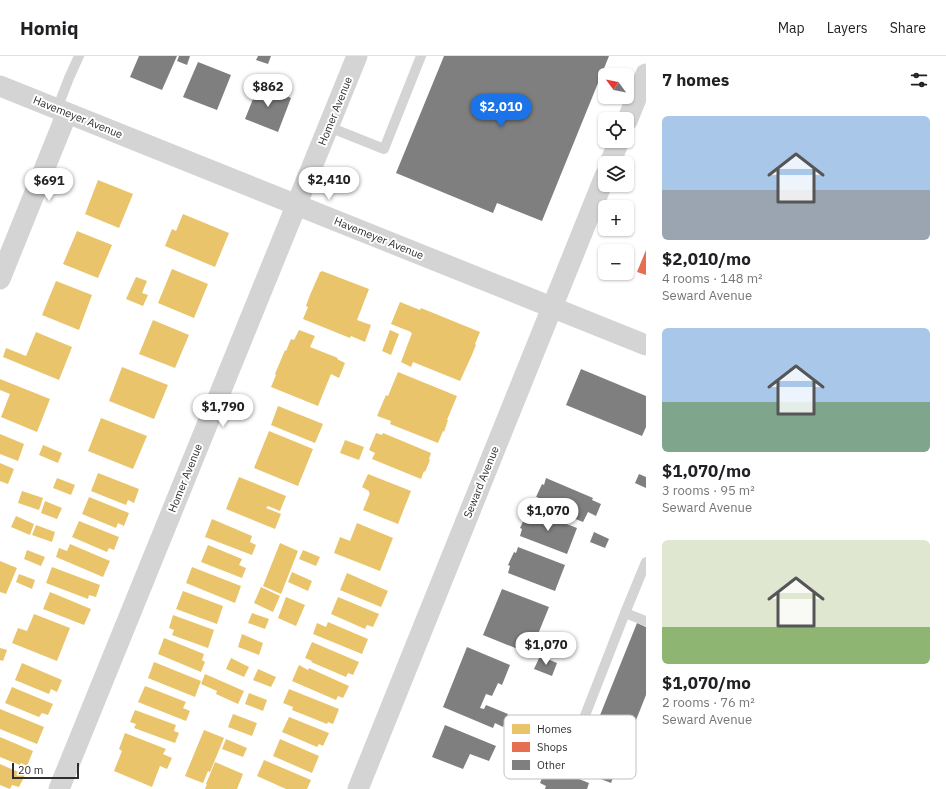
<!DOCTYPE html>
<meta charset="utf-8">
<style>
body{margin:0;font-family:"IBM Plex Sans",sans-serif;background:#f6f6f6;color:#202124;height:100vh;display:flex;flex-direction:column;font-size:15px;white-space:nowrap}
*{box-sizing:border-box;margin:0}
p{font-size:13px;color:#757577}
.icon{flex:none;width:22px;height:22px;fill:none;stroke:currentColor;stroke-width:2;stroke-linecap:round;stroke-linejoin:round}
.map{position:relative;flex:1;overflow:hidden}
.details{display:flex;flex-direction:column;background:#fff;width:300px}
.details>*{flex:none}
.needle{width:26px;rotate:302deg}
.fabs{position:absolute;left:598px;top:12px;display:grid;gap:8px}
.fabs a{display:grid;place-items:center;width:36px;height:36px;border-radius:6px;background:#fff;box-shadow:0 1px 3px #0004;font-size:20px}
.scale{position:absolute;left:12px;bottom:10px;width:67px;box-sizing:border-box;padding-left:4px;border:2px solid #2f2f2f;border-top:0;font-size:11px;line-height:14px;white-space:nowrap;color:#2f2f2f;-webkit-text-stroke:3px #fff;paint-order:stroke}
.price{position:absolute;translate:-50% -34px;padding:0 9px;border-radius:14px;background:#fff;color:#222;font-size:13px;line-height:26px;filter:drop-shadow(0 1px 2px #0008)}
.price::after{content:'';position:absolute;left:50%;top:24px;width:12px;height:9px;margin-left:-6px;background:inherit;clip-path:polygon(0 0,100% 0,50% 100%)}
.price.on{background:#1a73e8;color:#fff}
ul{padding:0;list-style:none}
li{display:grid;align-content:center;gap:8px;height:212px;padding:0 16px}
li span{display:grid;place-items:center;height:124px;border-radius:6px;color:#555}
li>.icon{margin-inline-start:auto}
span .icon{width:72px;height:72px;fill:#fffc;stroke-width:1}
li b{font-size:17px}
h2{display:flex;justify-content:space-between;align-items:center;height:48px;padding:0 16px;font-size:17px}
header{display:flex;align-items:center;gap:24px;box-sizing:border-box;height:56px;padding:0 20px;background:#fff;border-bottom:1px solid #e0e0e0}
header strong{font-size:19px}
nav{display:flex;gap:22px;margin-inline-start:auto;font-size:14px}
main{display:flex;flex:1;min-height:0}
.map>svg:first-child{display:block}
.homes{fill:#e9c46a}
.shops{fill:#e76f51}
.building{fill:#7f7f7f}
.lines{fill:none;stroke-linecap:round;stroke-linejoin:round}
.lane{stroke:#d4d4d4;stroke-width:10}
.street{stroke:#d4d4d4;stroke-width:21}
.labels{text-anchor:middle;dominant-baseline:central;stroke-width:4;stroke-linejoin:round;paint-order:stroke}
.street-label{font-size:11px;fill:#2f2f2f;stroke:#fff}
.key{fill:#fff;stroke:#c1c1c1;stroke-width:1}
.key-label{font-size:11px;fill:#2f2f2f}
</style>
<header>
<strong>Homiq</strong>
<nav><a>Map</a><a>Layers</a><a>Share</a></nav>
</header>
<main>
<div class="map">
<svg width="646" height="733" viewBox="0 0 646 733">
<rect width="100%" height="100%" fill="#fff"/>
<path class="homes" d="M98,124L133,138L119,172L85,158Z
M183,158L229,177L215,211L165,190L172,173L176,175Z
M77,175L112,189L98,222L63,208Z
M172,213L208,228L194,262L158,247Z
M322,215L369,233L357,264L371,269L365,286L351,280L350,282L303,263L308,251L306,250L310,239L320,216H321Z
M136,221L147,225L142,237L148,239L143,250L126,243Z
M56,225L92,239L79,274L42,259Z
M400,246L420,254L421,252L480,276L475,288L476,289L471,301L460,325L413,306L411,311L401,306L412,277H411V276L391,268Z
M153,264L189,279L175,312L139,298Z
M299,274L315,280L310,291L338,302L337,303L345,307L339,322L331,318L318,350L271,331L276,319L275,318L285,294L286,295L291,283L294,284Z
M390,274L399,278L391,299L382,295Z
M36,276L72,291L59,324L3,301L6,292L26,300Z
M122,311L168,329L154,363L109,345Z
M398,316L457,340L447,364H448L444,376L443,375L438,387L390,368L391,365L377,360L386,339L388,340Z
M0,323L50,343L37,376L1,361L10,338L0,334Z
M278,350L323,368L315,387L271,369Z
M101,362L147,380L133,413L88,395Z
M269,375L313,393L298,430L254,412Z
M376,377L382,379L383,377L431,397L429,403L430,404L425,416L424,415L421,423L372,403L375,397L369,394Z
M0,378L24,388L18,405L0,398Z
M345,384L364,391L359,404L340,397Z
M43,389L62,397L58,407L39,399Z
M0,407L14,413L8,428L0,425Z
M98,417L139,433L134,447L128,444L126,449L91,435Z
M368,418L411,435L398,468L363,454L370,437H369V435L362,431Z
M239,421L286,440L280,455L268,450L266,452L281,458L275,473L226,453Z
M57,422L75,429L71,439L53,432Z
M22,435L43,442L39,454L18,447Z
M89,441L129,457L124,470L118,467L116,472L82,458Z
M45,445L62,452L57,463L41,457Z
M16,460L34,468L30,479L11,471Z
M212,463L252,480L250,486L256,489L252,499L205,481Z
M79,465L119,481L114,494L109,492L107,496L72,481Z
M357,467L393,482L380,515L334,497L340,481L350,485Z
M36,469L55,476L52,486L32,479Z
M280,487L298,495L281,538L263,530Z
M70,488L110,505L103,521L56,501L59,492L67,495Z
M208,489L242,503L239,509L246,512L242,522L201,506Z
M27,494L45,501L41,510L24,503Z
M303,494L320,501L316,510L299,503Z
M0,505L17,512L6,538L0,536Z
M52,511L100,529L96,541L89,539L88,543L46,527Z
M192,511L241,530L235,547L186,527Z
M292,516L312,525L308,535L288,526Z
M347,517L388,535L381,551L340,534Z
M19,518L35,524L32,533L16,526Z
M261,531L280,540L273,556L254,547Z
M183,535L223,550L217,568L176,553Z
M50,536L91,553L84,569L43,553Z
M286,541L305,549L296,570L278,562Z
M338,541L379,558L373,571L367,569L365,573L331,558Z
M252,557L269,563L265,573L248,567Z
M34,558L70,572L57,605L12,587L18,572L27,575Z
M173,559L214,574L208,592L172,579L174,574L169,572Z
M328,566L368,583L362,598L313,578L317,567L326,571Z
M242,578L263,587L259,599L238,591Z
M164,582L204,598L202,604L205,606L201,616L158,598Z
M312,586L359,606L353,619L348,617L346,621L311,606L312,605L305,602Z
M0,592L7,594L3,605L0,604Z
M231,602L249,611L244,621L226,613Z
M154,606L201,625L195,641L148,622Z
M22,607L62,624L57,636L51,633L49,638L15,624Z
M299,609L308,614L309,612L349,630L343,642L338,640L336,644L292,625Z
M258,613L276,621L271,631L253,624Z
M205,618L244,635L238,648L216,638L217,635L201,628Z
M145,630L186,646L183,652L190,655L186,665L138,646Z
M12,631L53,648L48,659L42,657L39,661L5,647Z
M289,633L339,653L333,668L328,666L327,668L292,654L293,651L283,647Z
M249,637L267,644L263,655L245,648Z
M0,653L44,671L37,688L0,673Z
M135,654L176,669L174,675L179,677L175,687L134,672L136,668L130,666Z
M233,658L257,667L252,680L228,671Z
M289,661L329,677L323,690L319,688L317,691L282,676Z
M204,674L224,682L210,716L208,715L203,727L185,720Z
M125,677L166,693L163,698L172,702L167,713L160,710L152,731L114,715L122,695L119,693Z
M0,681L33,695L27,710L21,707L20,709L0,701Z
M226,683L247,692L243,701L222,693Z
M280,683L319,700L312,717L273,700Z
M264,704L311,724L307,733H286L257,720Z
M215,706L243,718L237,733H205L207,728H206Z
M0,708L25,719L19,731L12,729L10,733L0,729Z"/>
<path class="shops" d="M646,194V219L637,216Z"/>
<path class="building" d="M139,0H177L162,34L130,21Z
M179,0H190L187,9L177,5Z
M258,0H271L268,8L256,4Z
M444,0H609L542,165L497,147L493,157L396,117Z
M198,6L231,19L217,54L183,41Z
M259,28L291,42L278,76L245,63Z
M581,313L646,340V371L642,380L566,349Z
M639,418L646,421V432L635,427Z
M546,422L593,442L592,444L601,448L596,460L588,456L583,466L536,447L538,441H536L542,428L544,429Z
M530,454L577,472L567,498L520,480L522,473L520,472L526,459L528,460Z
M594,476L609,483L605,492L590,486Z
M518,491L565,509L555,535L508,517L510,510L508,509L514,496L516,497Z
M502,533L549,551L530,598L483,579Z
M637,567L646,571V639L611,727L578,714Z
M467,591L510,609L502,629L498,627L492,640L486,638L480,652L484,653L486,649L508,658L503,671L495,667L493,672L443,651Z
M540,600L557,607L552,620L534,613Z
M445,669L496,690L489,705L470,698L463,713L432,701Z
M548,707L555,710L554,713L589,727L587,733H545L546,730L540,727Z"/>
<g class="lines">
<path class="lane" d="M57,53L69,22L79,0
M329,71L384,93L421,0
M646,506L625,557L646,565
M570,698L625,557"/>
<path class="street" d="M0,30L646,289
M627,65L646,18
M610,107L619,85
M0,223L67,57
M59,733L357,0
M358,733L605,120"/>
</g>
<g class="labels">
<g class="street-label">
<text transform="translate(335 55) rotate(-68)">Homer Avenue</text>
<text transform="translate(78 61) rotate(22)">Havemeyer Avenue</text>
<text transform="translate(379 182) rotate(22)">Havemeyer Avenue</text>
<text transform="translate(185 422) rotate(-68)">Homer Avenue</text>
<text transform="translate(481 426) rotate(-68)">Seward Avenue</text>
</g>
</g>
<rect x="504" y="659" width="132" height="64" rx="6" class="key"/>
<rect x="512" y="668" width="18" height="10" fill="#e9c46a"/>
<rect x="512" y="686" width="18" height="10" fill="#e76f51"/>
<rect x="512" y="704" width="18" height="10" fill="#7f7f7f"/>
<g class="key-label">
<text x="537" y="677">Homes</text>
<text x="537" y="695">Shops</text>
<text x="537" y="713">Other</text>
</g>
</svg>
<div class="fabs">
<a><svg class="needle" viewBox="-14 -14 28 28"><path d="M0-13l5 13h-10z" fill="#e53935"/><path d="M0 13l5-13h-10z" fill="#757577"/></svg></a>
<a><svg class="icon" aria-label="locate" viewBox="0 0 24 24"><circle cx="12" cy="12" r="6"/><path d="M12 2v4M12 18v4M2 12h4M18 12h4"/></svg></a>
<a><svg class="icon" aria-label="layers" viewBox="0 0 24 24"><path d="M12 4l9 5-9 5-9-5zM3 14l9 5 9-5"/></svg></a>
<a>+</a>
<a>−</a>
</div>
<div class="scale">20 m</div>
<b class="price" style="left:268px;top:52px">$862</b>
<b class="price on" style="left:501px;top:72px">$2,010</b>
<b class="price" style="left:329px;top:145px">$2,410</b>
<b class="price" style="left:49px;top:146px">$691</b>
<b class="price" style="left:223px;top:372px">$1,790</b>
<b class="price" style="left:548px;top:476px">$1,070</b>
<b class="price" style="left:546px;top:610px">$1,070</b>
</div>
<section class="details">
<h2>7 homes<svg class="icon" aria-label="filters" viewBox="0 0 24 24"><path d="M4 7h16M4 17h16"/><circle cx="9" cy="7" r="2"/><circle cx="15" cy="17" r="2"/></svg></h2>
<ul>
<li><span style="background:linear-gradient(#a9c7e8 60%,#9aa5b1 0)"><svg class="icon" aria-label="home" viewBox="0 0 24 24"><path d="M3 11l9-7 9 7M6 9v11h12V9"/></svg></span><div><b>$2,010/mo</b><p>4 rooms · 148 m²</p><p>Seward Avenue</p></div></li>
<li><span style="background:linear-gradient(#a9c7e8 60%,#7fa58c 0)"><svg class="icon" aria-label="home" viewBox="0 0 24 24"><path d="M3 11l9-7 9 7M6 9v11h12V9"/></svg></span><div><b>$1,070/mo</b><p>3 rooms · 95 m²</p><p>Seward Avenue</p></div></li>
<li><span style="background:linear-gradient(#dfe7d0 70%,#8fb573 0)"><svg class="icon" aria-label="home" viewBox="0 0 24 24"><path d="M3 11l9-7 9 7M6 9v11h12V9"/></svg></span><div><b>$1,070/mo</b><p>2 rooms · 76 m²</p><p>Seward Avenue</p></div></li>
</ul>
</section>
</main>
